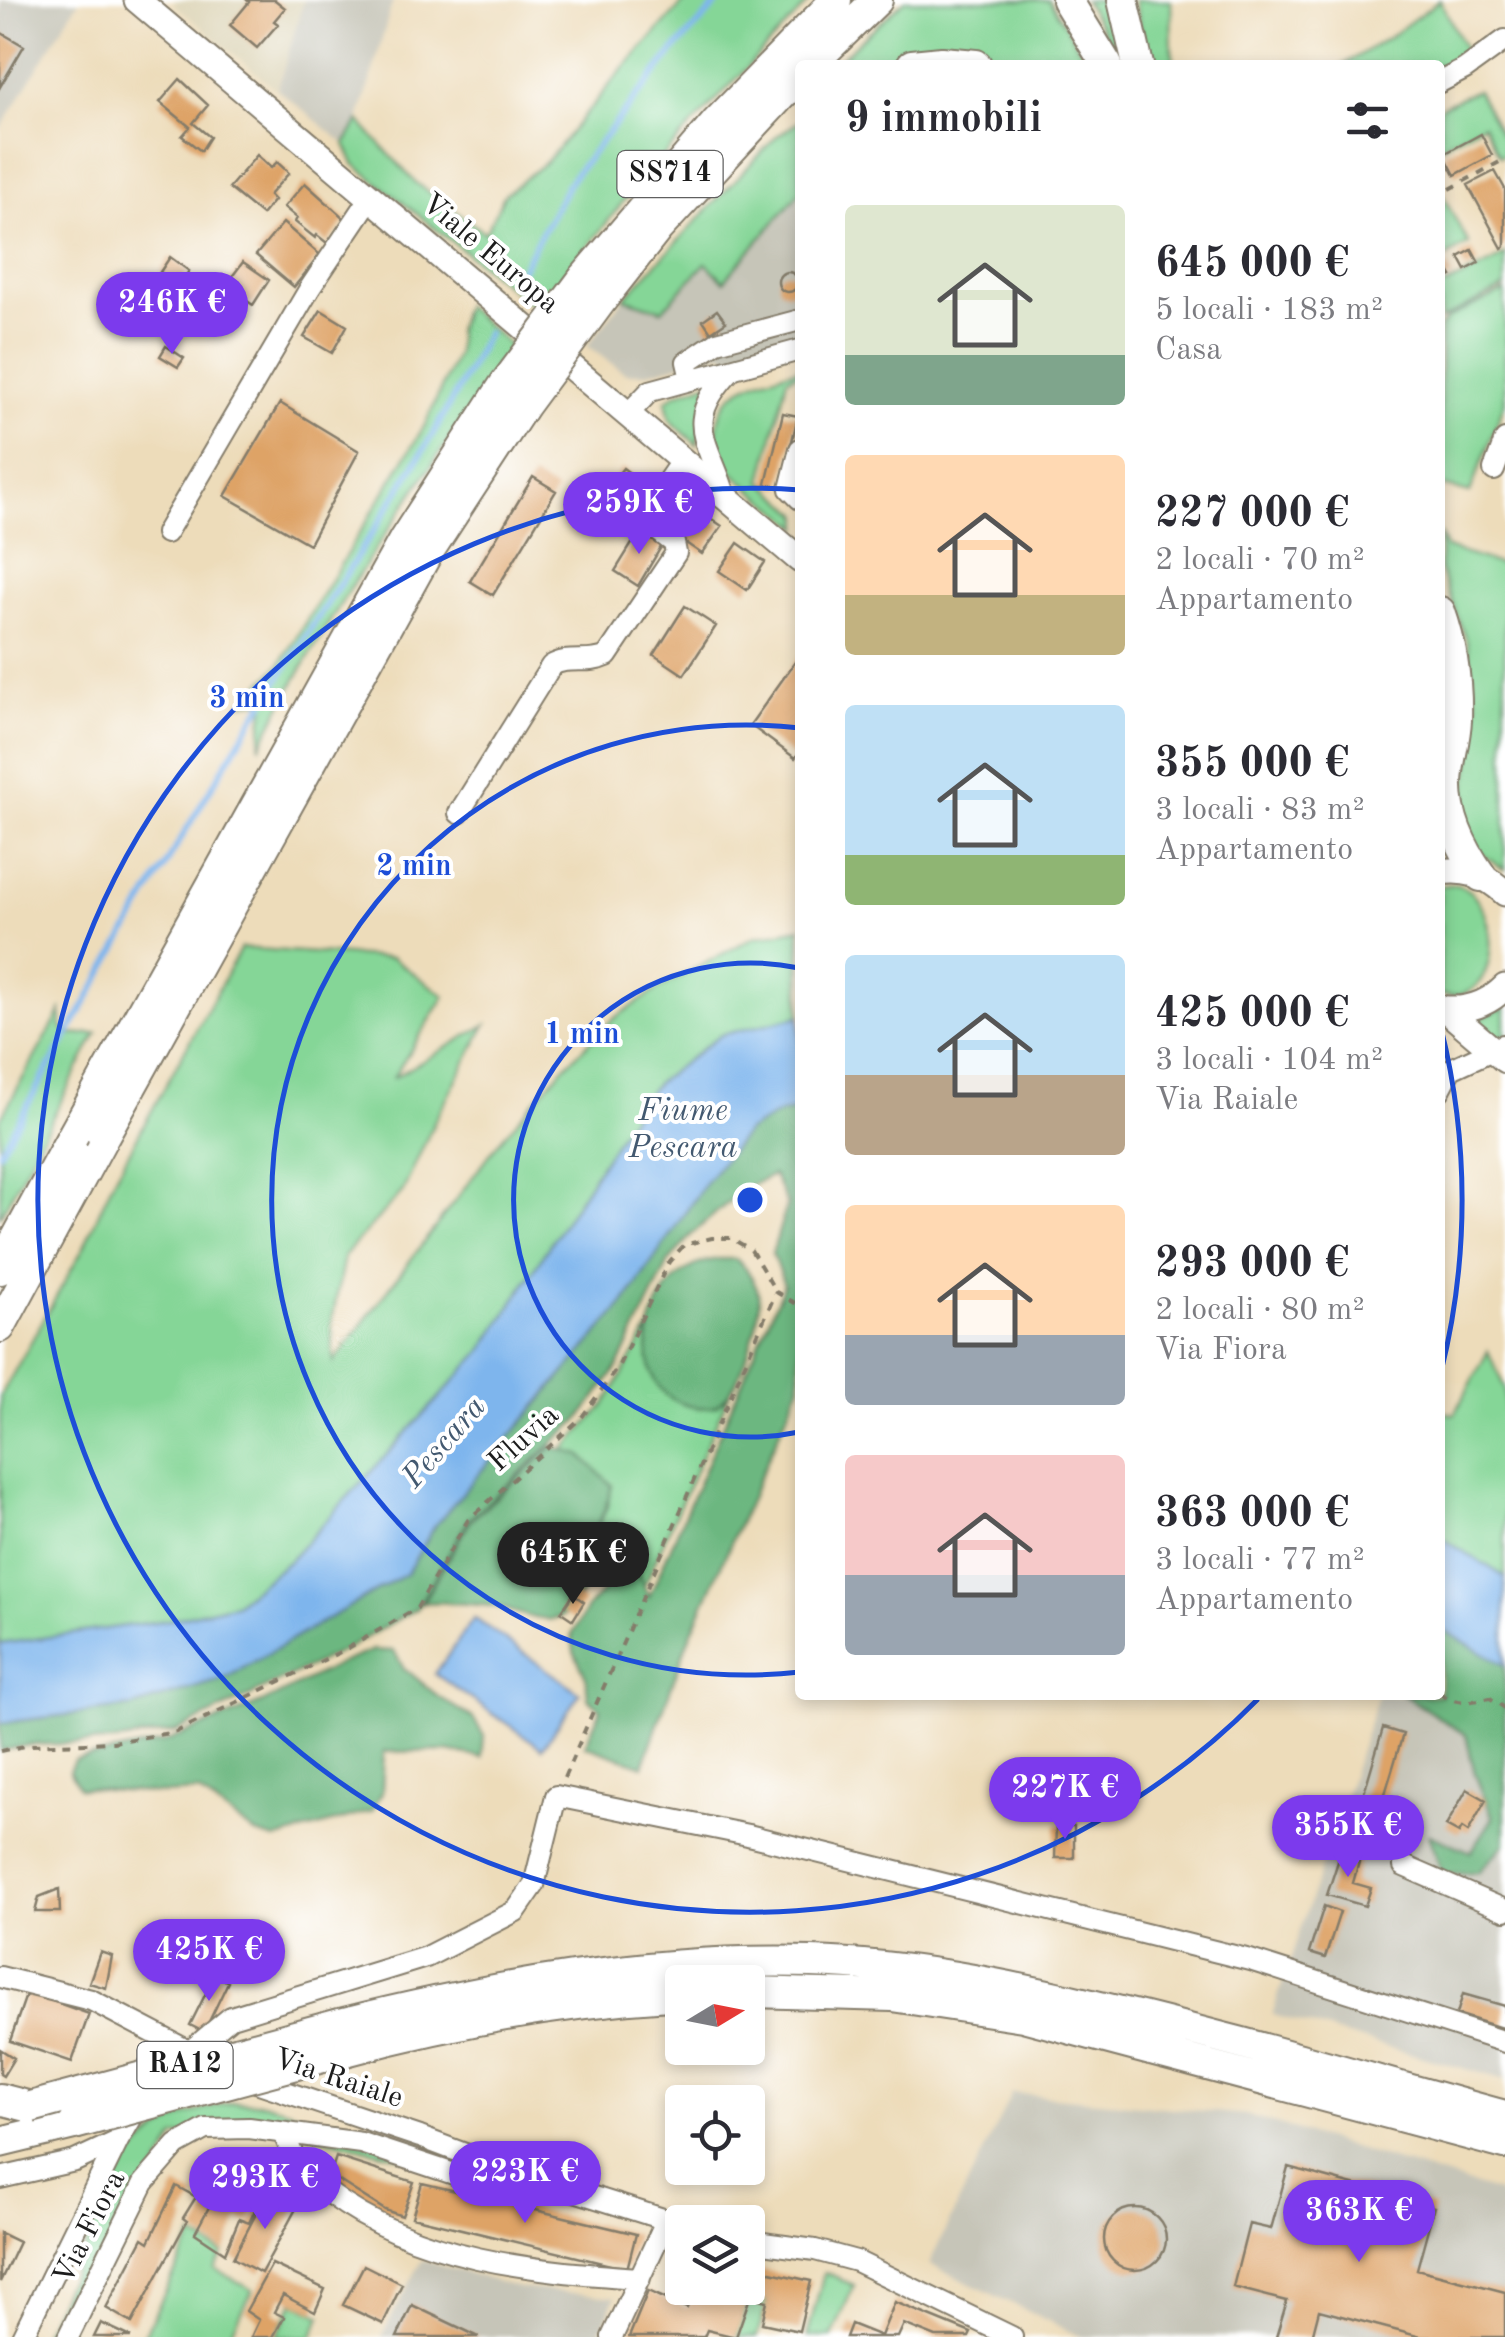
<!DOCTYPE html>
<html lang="it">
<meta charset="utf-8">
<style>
body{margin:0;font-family:"Old Standard TT",serif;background:#f7f7f7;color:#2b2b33;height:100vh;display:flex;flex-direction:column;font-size:38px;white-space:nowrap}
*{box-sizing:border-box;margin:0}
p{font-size:32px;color:#7c7c81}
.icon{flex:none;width:55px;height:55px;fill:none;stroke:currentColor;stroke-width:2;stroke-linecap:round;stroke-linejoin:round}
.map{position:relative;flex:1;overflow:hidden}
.details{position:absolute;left:795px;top:60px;width:650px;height:1640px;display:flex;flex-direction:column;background:#fff;border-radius:10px;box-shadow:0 5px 15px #0003}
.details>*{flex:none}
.needle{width:65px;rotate:80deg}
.buttons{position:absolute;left:665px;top:1965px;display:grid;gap:20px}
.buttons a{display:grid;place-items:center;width:100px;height:100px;border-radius:10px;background:#fff;box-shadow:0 5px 15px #0003;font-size:50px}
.price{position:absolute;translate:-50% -85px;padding:0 22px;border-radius:35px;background:#7c3aed;color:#fff;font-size:32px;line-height:65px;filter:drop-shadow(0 2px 5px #0008)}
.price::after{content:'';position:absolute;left:50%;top:60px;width:30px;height:22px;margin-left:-15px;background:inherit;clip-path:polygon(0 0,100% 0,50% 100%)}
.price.active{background:#222;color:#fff}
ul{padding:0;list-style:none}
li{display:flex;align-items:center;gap:30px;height:250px;padding:0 50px}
li span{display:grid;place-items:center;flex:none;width:280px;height:200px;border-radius:10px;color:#555}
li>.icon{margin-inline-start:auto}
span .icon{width:120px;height:120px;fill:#fffc;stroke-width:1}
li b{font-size:42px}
h2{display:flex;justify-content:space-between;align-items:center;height:120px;padding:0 50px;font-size:42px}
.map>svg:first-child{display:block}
.built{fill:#dbd3b4}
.industrial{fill:#c6c5b8}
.green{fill:#85d697;stroke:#50795a;stroke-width:2.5}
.forest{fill:#6cb780;stroke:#446a4e;stroke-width:2.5}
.water{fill:#7eb5ed;stroke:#4d6884;stroke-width:2.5}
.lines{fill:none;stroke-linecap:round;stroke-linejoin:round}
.stream{stroke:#7eb5ed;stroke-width:6}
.building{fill:#dea366}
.minor-casing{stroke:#847c6b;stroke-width:24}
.major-casing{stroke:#847c6b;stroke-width:29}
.highway-casing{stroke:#847c6b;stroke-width:34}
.path{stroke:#847c6b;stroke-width:4;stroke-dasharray:8 8;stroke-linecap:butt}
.minor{stroke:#fff;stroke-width:20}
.major{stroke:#fff;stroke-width:25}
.highway{stroke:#fff;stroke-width:30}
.highway-bridge-casing{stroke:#847c6b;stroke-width:34;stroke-linecap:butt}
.highway-bridge{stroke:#fff;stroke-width:30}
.ring{fill:none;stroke:#1d4ed8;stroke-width:5}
.labels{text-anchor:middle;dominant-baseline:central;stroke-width:8;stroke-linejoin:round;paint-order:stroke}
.shield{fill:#fff;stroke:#606060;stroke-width:2.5}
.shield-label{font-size:28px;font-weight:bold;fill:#1c1c1c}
.street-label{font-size:30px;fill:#1c1c1c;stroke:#fff}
.water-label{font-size:32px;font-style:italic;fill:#435970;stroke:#fff}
.centre{fill:#1d4ed8;stroke:#fff;stroke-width:5}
.ring-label{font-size:30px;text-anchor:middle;font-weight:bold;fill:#1d4ed8;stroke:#fff;stroke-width:8;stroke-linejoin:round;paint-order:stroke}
</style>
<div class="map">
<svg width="1505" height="2337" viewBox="0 0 1505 2337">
<rect width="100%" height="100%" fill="#fff"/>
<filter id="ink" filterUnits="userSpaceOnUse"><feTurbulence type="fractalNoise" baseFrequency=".01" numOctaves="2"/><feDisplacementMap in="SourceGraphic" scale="20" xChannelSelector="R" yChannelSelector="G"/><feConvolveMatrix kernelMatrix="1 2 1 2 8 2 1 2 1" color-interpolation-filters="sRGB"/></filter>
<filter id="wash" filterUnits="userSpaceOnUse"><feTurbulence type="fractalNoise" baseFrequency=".0048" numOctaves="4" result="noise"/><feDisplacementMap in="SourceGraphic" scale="40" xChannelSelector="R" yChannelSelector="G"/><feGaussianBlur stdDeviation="2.25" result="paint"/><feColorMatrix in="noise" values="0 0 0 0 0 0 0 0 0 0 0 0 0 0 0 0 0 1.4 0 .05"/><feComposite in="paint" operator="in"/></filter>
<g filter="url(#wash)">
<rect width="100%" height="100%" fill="#eddcba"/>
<path class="built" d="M175,0H304L276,89L174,4Z"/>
<path class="industrial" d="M0,0H79L0,130Z
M304,0H393L359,121L345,144L277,89Z
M800,192V341L728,360L723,353L645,373H625L587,346L624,298L662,310L707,263L724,281Z
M1378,1695H1404L1466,1735L1475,1774L1493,1818L1471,1852L1479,1872L1505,1843V2080L1272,2015Z
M1012,2093L1247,2115L1505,2195V2337H1082L929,2264Z
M422,2260L520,2288L616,2297L598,2337H381Z"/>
<path class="green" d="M686,0H811L638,183L538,310L354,164L345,144L359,121L415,182L485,233L505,194L547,161L616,77Z
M905,0H1049L1090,65H1033L986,55L910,56L861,65H833Z
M1084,0H1111L1121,51H1115Z
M1134,0H1171L1172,50L1175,65H1149Z
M1440,0L1467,53L1494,38L1467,60L1440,73V65H1343L1391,36Z
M1477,90L1505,142V154L1500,156L1483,124L1440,147V107Z
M800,121V192L724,281L706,263L662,310L624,298L777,136Z
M1440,191L1469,244L1440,261Z
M1505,254V287L1440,320V288L1494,262Z
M1505,291V402L1470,493L1442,486L1440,488V327L1448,318Z
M464,305L512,347C424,478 331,605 260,747L265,700L242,703L279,666L425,425L457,353V331Z
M800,368V372L787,379L762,481L800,514V528C778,508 748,490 729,468C720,458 717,445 717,432C717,385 763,379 800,368Z
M710,382L697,445L670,420L666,401L677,393Z
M1440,533L1446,548L1505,566V870L1481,854L1461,815L1474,742L1477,705L1467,642L1440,571Z
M1453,884C1505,892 1505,1011 1440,994V886Z
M800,928V1016L721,1035L657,1083L640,1103L483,1350L289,1561L235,1604L168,1620L0,1644V1397L84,1247L112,1183L241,948L392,958L445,996L393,1078L486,1025L437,1116L403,1191L344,1256L331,1326L334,1362L502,1138L563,1068L613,1019L663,986L754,937Z
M1505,1007V1035L1498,1042L1470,1022Z
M61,1011V1027L71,1035L97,1033L0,1217V1119Z
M647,1332L651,1372L716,1406L730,1392L643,1588L629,1554L595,1535L609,1502L565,1449L606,1403Z
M1488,1351L1505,1389V1577L1440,1537V1412L1455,1414Z
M233,2102H263L484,2172L479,2176L252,2121L175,2137L62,2337H41L127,2162C156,2125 189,2111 233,2102Z
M193,2236L223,2254L215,2269L253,2290L232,2331L240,2337H143Z
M824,2273L854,2285L832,2337H807Z
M750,2297L767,2301L757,2337H736Z
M294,2302L322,2316L312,2337H276Z"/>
<path class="forest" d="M800,1110V1385L687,1643L643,1766L585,1745L601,1709L588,1698L586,1677L574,1652L572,1635L588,1606L610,1584L629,1554L649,1597L784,1284L772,1254L787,1204L773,1175L743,1189L691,1235L669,1262L618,1367L582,1417L468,1520L417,1608L348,1648L176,1732L113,1742L29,1745L0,1751V1723L132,1707L224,1679L407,1573L436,1524L625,1302L705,1183L747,1131L780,1113Z
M717,1259H736C763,1284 763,1302 753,1336C748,1356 736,1392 718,1404C710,1410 698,1408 689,1406C642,1394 641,1340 658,1304C671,1278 689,1264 717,1259Z
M553,1447L581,1455L612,1485C609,1504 599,1518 595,1536C589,1556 590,1578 580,1596C558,1639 524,1611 492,1606C469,1604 445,1601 422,1603L470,1521Z
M1440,1628L1505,1665V1843L1479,1872L1442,1874L1429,1834L1471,1852L1493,1818L1475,1774L1466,1735L1404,1695H1440Z
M373,1650L394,1651L403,1667L439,1697L473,1718L484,1736L482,1758L447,1751L384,1752L382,1793L372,1811L275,1840L256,1834L198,1792L164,1794L79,1788L69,1771L74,1760L165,1742L262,1703L343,1662Z"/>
<path class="water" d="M800,1016V1110L780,1113L747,1131L705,1183L625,1302L436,1524L407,1573L224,1679L132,1707L0,1723V1644L168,1620L235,1604L289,1561L483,1350L640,1103L657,1083L721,1035Z
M1440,1537L1505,1577V1665L1440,1628Z
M474,1618L580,1693L542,1748L435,1674Z"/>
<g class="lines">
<path class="stream" d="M514,283L571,179L672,53L721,0
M0,1152C82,1013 159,871 244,734C326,600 418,474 487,333"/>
</g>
<g id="blocks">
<path class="building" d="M247,0H275L285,8L274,21L278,24L257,48L230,25L249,2Z
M0,32L24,46L0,87Z
M180,79L208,105L193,123L210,137L201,151L182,136L190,127L160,102Z
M1481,134L1492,155L1455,175L1444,154Z
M257,155L271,168L277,162L289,173L269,195L274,200L262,215L229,188Z
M1495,171L1505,189V246L1502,248L1468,185Z
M305,183L346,220L327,243L317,235L315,238L295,222L297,218L284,207Z
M283,223L320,255L294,287L256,255Z
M1472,250L1479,263L1466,270L1459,257Z
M170,257L189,271L179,285L160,272Z
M243,262L269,280L253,305L237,294L212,332L191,317L215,280L225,286Z
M1446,265L1452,276L1440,282V268Z
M778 282a10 10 0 1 1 20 0a10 10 0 1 1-20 0Z
M321,310L347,326L332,353L304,337Z
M717,310L726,322L711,332L703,320Z
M166,346L184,358L178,367L160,356Z
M280,403L359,451L309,544L225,496Z
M783,413L798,416L781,487L766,484Z
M623,468L651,489L625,523L597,501Z
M533,477L556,491L493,595L470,581Z
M678,496L722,526L702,554L658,524Z
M641,529L664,542L638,586L615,571Z
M738,543L765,562L747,590L719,571Z
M685,606L716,626L684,675L654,655Z
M800,655V751L795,758L750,725Z
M602,1541L617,1550L597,1581L583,1572Z
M573,1594L584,1602L573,1620L561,1612Z
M1383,1728L1403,1734L1382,1804L1406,1811L1397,1843L1353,1830Z
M1467,1789L1486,1800L1468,1832L1462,1828L1459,1833L1446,1826Z
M1056,1825L1074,1826V1858H1055Z
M1342,1849L1361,1855L1353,1883L1371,1888L1365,1906L1327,1895Z
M59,1889L60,1912H35L39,1897Z
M1324,1906L1340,1912L1325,1958L1309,1953Z
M100,1952L112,1956L106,1988L89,1983Z
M215,1975L228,1982L204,2032L190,2025Z
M27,1992L89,2014L72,2062L10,2041Z
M1463,1994L1505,2006V2029L1457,2014Z
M0,2049L14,2058L3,2076L0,2074Z
M336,2157L414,2182L402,2216L385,2210L330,2175Z
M1288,2167L1434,2207L1417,2269L1505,2292V2337H1421L1319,2310L1312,2337H1276L1287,2301L1233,2287L1249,2224L1271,2229Z
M229,2170L264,2190L249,2223L239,2219L225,2253L195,2233Z
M422,2183L636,2234L627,2269L412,2217Z
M176,2186L196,2197L183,2218L187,2221L132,2323L106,2308L143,2238L149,2242Z
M268,2191L297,2207L261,2273L233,2258Z
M1104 2239a31 31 0 1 1 62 0a31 31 0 1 1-62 0Z
M0,2233L19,2242L0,2282Z
M272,2264L325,2289L315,2312L283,2295L274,2312L284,2317L273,2337H251L259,2320L246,2311Z
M364,2265L402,2284L383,2324L343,2305Z
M748,2267L811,2281L799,2331L762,2323L767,2301L750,2297L736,2337L707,2330L704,2337H629L648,2291L687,2308L695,2288H710L733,2296L736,2288H748Z
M895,2302L971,2333L969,2337H936L904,2324L898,2337H846L851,2324L881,2336Z
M412,2305L479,2337H397Z
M101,2323L131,2337H94Z"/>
</g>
</g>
<g filter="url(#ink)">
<use href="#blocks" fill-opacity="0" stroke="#847c6b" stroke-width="2.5"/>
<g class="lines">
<defs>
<path id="minor" d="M1440,82L1465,69L1505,40
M691,379L687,362L717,342L800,320
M628,414L650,391L800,350
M800,449L790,489L800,499
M1494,470L1505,440
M726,498C709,440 680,423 732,369
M166,533L310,288L371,197
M459,813L551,666C568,655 588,665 607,656L676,553L674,543L648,523L649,508L682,460
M1440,1090L1451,1069L1503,1045
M1404,1866L1505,1910
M0,1977L91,2000L200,2057
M189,2052L231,2017L426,1957L516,1911L534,1885L556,1796L748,1835L1250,1960L1505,2042
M244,2078L420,2137L505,2169L682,2225
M284,2135C290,2147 296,2166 305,2176C311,2183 322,2189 330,2194C418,2260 533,2271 640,2278
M0,2178L75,2161L118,2141
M748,2241L815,2250L856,2261L1012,2337
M22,2337L118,2141L141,2102
M68,2337L144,2183L177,2145L206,2129L249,2128L361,2143L475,2181L505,2169
M612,2337L666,2221"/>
<path id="major" d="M137,0L800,560
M1440,872C1466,868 1486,875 1505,893
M1440,1008C1465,1012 1487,1005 1505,987
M1446,1010L1505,1060"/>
<path id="highway" d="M1067,0L1107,65
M1123,0L1138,65
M810,65L877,0
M912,65L942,62L976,65
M584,278L717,122L836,0
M606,294L658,228L800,75
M1440,612C1452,646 1457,683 1456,720C1455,741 1448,761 1447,782C1446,817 1461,848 1481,876
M0,1269L72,1137
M0,1327L103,1137
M748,1992L892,1996L1023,2016L1505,2144
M340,2024C493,1986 654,1957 812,1962C908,1965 1002,1984 1096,2006C1233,2038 1369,2079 1505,2116
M345,2051C455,2021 569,2001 682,1994
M0,2099L31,2107
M0,2142L74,2124"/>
</defs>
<use href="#minor" class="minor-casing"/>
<use href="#major" class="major-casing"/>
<use href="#highway" class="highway-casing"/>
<path class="path" d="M1450,189L1505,159
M797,285L800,286
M1440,1693C1455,1705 1471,1702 1490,1698L1505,1708
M0,1751L29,1745L113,1742L176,1732L348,1648L417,1608L468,1520L582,1417L618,1367L669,1262L684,1245L712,1238H731L751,1250L776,1292L800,1306
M564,1778L776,1292"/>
<use href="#minor" class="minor"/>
<use href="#major" class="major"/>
<use href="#highway" class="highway"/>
<defs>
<path id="highway-bridge" d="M72,1137L404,540L505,384L584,278
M103,1137L426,555L524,405L606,294
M31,2107L340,2024
M74,2124L345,2051"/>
</defs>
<use href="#highway-bridge" class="highway-bridge-casing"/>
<use href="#highway-bridge" class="highway-bridge"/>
</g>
</g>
<g class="ring">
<path d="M799 1432A237 237 0 1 1 799 968"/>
<path d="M800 1672A475 475 0 1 1 800 728"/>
<path d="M1258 1699A712 712 0 1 1 800 490M1441 1028A712 712 0 0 1 1441 1372"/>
</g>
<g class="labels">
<g class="shield">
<rect x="617.5" y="151" width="105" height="46" rx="8"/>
<rect x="137.5" y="2042" width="95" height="46" rx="8"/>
</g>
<g class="shield-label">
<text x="670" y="174">SS714</text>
<text x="185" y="2065">RA12</text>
</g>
<g class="street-label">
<text transform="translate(490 254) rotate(40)">Viale Europa</text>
<text transform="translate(524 1439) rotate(-42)">Fluvia</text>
<text transform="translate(338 2079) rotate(18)">Via Raiale</text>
<text transform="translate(90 2228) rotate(-63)">Via Fiora</text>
</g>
<g class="water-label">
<text x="683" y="1112">Fiume<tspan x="683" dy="37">Pescara</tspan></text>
<text transform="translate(445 1443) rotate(-49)">Pescara</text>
</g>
</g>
<circle cx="750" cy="1200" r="15" class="centre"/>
<g class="ring-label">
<text x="247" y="707">3 min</text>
<text x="414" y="875">2 min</text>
<text x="582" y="1043">1 min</text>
</g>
</svg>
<div class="buttons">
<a><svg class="needle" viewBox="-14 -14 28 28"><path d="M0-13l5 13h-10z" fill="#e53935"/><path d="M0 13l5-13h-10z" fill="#7c7c81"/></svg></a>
<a><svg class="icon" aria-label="locate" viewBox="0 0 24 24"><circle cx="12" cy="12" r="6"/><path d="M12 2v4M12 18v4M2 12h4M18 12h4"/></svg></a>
<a><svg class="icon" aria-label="layers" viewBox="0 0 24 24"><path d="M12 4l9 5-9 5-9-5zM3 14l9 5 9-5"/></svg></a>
</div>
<b class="price" style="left:172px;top:357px">246K €</b>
<b class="price" style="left:639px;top:557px">259K €</b>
<b class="price active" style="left:573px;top:1607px">645K €</b>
<b class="price" style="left:1065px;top:1842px">227K €</b>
<b class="price" style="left:1348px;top:1880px">355K €</b>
<b class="price" style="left:209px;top:2004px">425K €</b>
<b class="price" style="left:525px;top:2226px">223K €</b>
<b class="price" style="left:265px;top:2232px">293K €</b>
<b class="price" style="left:1359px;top:2265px">363K €</b>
<section class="details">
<h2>9 immobili<svg class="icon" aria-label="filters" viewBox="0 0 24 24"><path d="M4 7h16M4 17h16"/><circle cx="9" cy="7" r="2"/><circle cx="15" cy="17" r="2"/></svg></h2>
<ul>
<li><span style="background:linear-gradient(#dfe7d0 75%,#7fa58c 0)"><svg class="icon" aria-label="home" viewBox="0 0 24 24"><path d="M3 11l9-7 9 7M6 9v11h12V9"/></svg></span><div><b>645 000 €</b><p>5 locali · 183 m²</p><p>Casa</p></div></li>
<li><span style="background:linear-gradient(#ffd9b3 70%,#c2b280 0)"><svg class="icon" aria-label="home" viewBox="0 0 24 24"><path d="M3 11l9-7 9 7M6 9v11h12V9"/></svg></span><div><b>227 000 €</b><p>2 locali · 70 m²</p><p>Appartamento</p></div></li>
<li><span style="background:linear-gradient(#bfe0f5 75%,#8fb573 0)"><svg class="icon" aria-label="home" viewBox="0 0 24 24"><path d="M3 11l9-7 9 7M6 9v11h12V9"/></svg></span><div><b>355 000 €</b><p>3 locali · 83 m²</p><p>Appartamento</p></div></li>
<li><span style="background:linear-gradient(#bfe0f5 60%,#b9a48a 0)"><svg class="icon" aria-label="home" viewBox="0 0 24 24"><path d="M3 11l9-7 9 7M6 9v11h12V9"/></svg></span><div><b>425 000 €</b><p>3 locali · 104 m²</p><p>Via Raiale</p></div></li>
<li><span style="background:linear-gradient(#ffd9b3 65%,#9aa5b1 0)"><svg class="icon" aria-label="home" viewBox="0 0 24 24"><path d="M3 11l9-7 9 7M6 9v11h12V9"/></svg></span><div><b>293 000 €</b><p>2 locali · 80 m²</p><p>Via Fiora</p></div></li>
<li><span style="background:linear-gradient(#f6c9c9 60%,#9aa5b1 0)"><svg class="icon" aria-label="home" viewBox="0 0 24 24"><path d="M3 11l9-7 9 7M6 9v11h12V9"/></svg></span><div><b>363 000 €</b><p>3 locali · 77 m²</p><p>Appartamento</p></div></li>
</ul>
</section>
</div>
